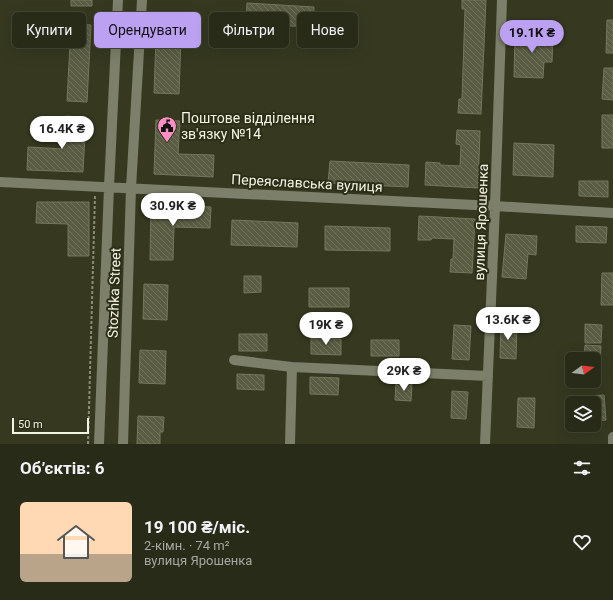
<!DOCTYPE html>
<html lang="uk">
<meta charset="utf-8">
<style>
body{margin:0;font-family:Roboto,sans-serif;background:#343725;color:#f1f3f6;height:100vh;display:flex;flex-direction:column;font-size:15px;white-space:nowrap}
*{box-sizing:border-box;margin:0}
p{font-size:13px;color:#a5a7a2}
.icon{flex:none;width:22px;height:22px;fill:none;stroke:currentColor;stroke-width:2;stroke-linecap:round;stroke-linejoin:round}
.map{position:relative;height:444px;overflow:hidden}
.panel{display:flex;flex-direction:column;background:#282b18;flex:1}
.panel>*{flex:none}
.guide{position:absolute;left:12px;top:12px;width:400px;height:36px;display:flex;gap:8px}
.needle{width:26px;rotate:75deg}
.buttons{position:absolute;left:565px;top:352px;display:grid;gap:8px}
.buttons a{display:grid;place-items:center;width:36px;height:36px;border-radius:6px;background:#282b18;box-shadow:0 4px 16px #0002,0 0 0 1px #444737;font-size:20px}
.scale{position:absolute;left:12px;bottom:10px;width:77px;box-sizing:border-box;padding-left:4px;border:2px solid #f2f4e5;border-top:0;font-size:11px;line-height:14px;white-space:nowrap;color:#f2f4e5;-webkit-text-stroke:3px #2c2e17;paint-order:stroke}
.price{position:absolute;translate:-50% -34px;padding:0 9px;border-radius:14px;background:#fff;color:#222;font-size:13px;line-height:26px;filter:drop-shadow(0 1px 2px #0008)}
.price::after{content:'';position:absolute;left:50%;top:24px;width:12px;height:9px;margin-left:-6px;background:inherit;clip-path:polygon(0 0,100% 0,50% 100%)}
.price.on{background:#bca0f2;color:#111}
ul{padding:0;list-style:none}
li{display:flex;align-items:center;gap:12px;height:100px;padding:0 20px}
li span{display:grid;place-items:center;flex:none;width:112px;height:80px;border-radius:6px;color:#555}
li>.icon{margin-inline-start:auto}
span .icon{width:48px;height:48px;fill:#fffc;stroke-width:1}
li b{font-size:17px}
h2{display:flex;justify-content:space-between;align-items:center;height:48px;padding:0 20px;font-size:17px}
.chip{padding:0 14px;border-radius:6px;background:#282b18;box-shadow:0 4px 16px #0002,0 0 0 1px #444737;font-size:14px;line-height:36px}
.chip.on{background:#bca0f2;color:#111}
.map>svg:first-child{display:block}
.building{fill:url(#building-back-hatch);stroke:#74775d}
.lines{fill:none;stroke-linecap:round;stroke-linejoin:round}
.path{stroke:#8b8d79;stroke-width:2;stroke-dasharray:3 2;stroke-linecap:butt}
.minor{stroke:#7c7f69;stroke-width:10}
.labels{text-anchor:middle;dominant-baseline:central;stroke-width:4;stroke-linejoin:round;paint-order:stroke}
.poi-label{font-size:14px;fill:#f2f4e5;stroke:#2c2e17;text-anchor:start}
.street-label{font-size:14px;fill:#f2f4e5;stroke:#2c2e17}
</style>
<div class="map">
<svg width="613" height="444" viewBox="0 0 613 444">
<defs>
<pattern id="building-back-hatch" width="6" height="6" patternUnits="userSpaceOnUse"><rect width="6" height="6" fill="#5a5d43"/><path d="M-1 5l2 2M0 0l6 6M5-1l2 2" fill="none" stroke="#72755e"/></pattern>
</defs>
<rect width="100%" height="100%" fill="#363920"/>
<path class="building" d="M71,0H92V6H71Z
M462,0H486L481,114L458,113L459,99H462L465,9H462Z
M247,3L314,7L313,27L246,24Z
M607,20H613V53H606Z
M71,24L91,25L87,102L67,101Z
M515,33L553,34L552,62H544L543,78L514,77Z
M156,37L181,38L179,94L154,93Z
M604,68H613V100L602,99Z
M602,115H613V148H602Z
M65,116L86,117L83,172L27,170L28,147L64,149Z
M156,120L180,121L178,154L214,155L213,177L154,174Z
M457,130L480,131L478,188L425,185L426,162L440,163V165L460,166L461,145L456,144Z
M514,143L554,145L553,177L513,175Z
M330,161L409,165L408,187L328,183Z
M579,181H608V197L579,196Z
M37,202H89V256H68V224L36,223Z
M151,205L211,207L210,228L174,227L173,260H150Z
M419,216L475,219L472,273L450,272L451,259H453L454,239L432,238L431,240H418Z
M232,220L298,223L297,247L231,245Z
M325,226L390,228V251L325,250Z
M576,226L607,227L606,243L576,242Z
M506,234L537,236L536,255L528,254L526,279L502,277Z
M602,273H613V305H601Z
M244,276H261V292L244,293Z
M144,284L168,285L167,320L143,319Z
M309,288H349V307H309Z
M501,323L517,324L516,359L500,358Z
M585,324L602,325L601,343H585Z
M454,325L471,326L469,360L452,359Z
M239,334H267V351H239Z
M311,338L341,339V355L311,354Z
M371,340H399V356H371Z
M585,345L601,346L600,365L594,364V359H584Z
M140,350L166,351L165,384L139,383Z
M237,374L264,375V390L237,389Z
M310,377L339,378L338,395L310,394Z
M396,382L412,383L411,401L395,400Z
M452,391L468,392L466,419L451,418Z
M604,395L606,420L594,421V403H589L588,396Z
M518,398H535L534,428L517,427Z
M138,416L164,417L163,432H160V444H137Z"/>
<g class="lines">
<path class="path" d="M88,444L95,195"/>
<path class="minor" d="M0,182L495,206L613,213
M234,360L292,367L488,376
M99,444L109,187L118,0
M123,444L131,188L142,0
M290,444L292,367
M485,444L495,206L502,0
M613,444V437"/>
</g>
<defs>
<symbol id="civic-pin" viewBox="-11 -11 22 30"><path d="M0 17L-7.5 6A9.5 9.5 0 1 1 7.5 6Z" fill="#fb8fc4" stroke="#2c2e17"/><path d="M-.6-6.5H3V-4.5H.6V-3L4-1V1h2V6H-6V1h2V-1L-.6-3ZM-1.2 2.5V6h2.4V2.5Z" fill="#111"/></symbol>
</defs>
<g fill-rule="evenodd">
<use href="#civic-pin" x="156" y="115" width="22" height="30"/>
</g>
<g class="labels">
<g class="poi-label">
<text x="181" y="118">Поштове відділення<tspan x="181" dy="16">зв'язку №14</tspan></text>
</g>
<g class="street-label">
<text transform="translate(307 183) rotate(3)">Переяславська вулиця</text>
<text transform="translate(481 222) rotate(-88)">вулиця Ярошенка</text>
<text transform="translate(114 293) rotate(-88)">Stozhka Street</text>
</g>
</g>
</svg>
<div class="buttons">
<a><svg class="needle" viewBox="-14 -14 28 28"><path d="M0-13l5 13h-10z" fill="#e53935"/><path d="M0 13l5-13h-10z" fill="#a5a7a2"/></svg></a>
<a><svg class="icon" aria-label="layers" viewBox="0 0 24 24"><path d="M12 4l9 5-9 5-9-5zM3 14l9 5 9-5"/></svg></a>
</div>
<div class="scale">50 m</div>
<b class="price on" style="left:532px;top:54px">19.1K ₴</b>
<b class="price" style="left:62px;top:150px">16.4K ₴</b>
<b class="price" style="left:173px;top:227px">30.9K ₴</b>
<b class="price" style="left:508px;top:341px">13.6K ₴</b>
<b class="price" style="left:326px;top:346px">19K ₴</b>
<b class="price" style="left:404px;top:392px">29K ₴</b>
<div class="guide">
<a class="chip">Купити</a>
<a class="chip on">Орендувати</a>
<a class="chip">Фільтри</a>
<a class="chip">Нове</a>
</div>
</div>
<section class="panel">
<h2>Об’єктів: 6<svg class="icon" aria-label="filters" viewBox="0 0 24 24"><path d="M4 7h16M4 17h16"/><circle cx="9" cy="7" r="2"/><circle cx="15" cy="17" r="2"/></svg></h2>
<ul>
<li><span style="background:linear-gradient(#ffd9b3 65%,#b9a48a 0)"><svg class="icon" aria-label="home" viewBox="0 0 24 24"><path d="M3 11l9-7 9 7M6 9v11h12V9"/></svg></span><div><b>19 100 ₴/міс.</b><p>2-кімн. · 74 m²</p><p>вулиця Ярошенка</p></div><svg class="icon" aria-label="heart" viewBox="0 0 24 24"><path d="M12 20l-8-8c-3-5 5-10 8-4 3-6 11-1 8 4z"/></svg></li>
</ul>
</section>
